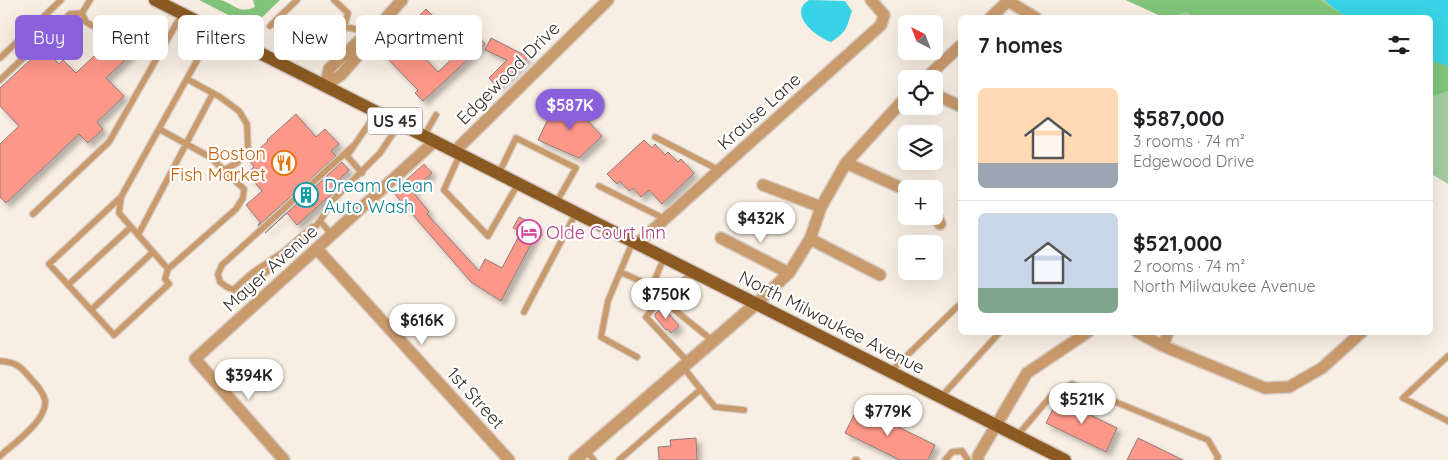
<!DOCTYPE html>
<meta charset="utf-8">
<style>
body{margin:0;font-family:Quicksand,sans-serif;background:#f6f6f6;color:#202124;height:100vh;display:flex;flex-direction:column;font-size:19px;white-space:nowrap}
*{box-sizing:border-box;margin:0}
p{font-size:16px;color:#757577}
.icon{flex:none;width:28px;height:28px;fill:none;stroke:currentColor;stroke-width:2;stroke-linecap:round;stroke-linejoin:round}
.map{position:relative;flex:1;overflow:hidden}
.sheet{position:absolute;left:958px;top:15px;width:475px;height:320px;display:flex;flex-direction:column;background:#fff;border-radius:8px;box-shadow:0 5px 20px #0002}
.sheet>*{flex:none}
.hud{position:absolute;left:15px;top:15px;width:475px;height:45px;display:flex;gap:10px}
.needle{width:32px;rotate:318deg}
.buttons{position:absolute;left:898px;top:15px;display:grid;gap:10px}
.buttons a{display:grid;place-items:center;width:45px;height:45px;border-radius:8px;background:#fff;box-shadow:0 5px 20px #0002;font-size:25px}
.price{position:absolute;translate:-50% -42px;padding:0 11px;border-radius:18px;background:#fff;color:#222;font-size:16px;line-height:32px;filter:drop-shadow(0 1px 2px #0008)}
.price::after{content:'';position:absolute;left:50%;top:30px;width:15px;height:11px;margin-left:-8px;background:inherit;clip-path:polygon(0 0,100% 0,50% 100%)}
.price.on{background:#8a61db;color:#fff}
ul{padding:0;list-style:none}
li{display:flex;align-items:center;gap:15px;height:125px;padding:0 20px}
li+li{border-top:1px solid #e0e0e0}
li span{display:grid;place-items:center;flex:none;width:140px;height:100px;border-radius:8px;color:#555}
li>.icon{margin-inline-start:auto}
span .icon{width:60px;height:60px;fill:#fffc;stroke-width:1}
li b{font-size:21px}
h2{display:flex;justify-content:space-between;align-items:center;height:60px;padding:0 20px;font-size:21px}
.pill{padding:0 18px;border-radius:8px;background:#fff;box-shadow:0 5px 20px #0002;font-size:18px;line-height:45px}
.pill.on{background:#8a61db;color:#fff}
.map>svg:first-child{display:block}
.green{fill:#a4cda0}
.forest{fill:#81c57a}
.water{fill:#38d3e6}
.building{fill:#fd9788;stroke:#8b7c7a;filter:url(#shadow)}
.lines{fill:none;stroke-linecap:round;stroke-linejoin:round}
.service-casing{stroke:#d5cbc2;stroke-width:8}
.minor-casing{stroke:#d5cbc2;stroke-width:14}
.tertiary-casing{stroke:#d5cbc2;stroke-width:15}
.primary-casing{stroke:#d5cbc2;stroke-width:15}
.service{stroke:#c99a6c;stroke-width:5.5}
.minor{stroke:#c99a6c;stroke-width:11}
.tertiary{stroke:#c99a6c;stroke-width:12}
.primary{stroke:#8b5a23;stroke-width:12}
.labels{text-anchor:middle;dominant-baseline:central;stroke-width:4.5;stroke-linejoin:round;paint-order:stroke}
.shield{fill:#fff;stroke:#706d6a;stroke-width:1}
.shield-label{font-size:16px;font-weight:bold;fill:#332e2a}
.street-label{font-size:18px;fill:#332e2a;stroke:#fff}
.food-label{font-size:18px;fill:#c56008;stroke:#fff;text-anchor:end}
.culture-label{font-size:18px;fill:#0d838f;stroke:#fff;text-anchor:start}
.hotel-label{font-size:18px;fill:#b23c85;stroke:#fff;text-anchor:start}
</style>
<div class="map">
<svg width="1448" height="460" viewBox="0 0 1448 460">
<defs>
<filter id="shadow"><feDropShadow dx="4.5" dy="4.5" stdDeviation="2.5" flood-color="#0004"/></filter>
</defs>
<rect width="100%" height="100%" fill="#f9eee3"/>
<path class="green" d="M1126,0H1448V184L1430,173V18L1163,17Z"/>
<path class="forest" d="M199,0C205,0 214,0 220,0C234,3 238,15 255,7L253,0H280L252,27Z
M1126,0H1320L1346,17L1195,18L1187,12L1170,17H1163Z
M1430,60L1448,66V91L1430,97Z"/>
<path class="water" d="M809,0L845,1L852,11C846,28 848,31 831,42C816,37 787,14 809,0Z
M1325,0H1448V66L1430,60V18L1346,17L1330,5Z"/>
<path class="building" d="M426,9L444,28L419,52L438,72L477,35L485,44L423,101L415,93L418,90L381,52Z
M127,25L143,43L106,78L124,96L97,122L103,129L88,143L79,134L6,203L0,197V144L19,126L0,106V88L43,48L59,64L63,60L76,73Z
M491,38L528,57L497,87L489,78L507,60L485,50Z
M568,100L602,136L579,158L538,140L548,119Z
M296,114L316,137L325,129L339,144L331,151L336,156L258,226L260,222L246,205L262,191L247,173L254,167L248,159L268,141L267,140Z
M644,140L652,148L655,144L665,155L668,152L678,162L681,159L694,173L662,204L649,190L641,197L633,188L629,191L620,181L617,184L607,174Z
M342,162L349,170L332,186L336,190L297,225L287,213L265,233Z
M424,164L432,173L412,191L429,212L427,214L479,271L485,259L502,268L521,232L513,228L519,217L540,227L501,301L471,282L393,192Z
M663,307L679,326L671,333L668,329L666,330L655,317V314Z
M1058,399L1117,428L1106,452L1046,423Z
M858,407L935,445L928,460H900L845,433Z
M696,438L697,460H659L658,447L671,446L670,440Z
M1138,438L1183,460H1127Z"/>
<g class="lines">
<defs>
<path id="service" d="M297,0L277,19L327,50L341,39L348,13L334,0
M82,13L86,22L107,34
M270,26L277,19
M344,26L358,30L366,38
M0,58L61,0
M187,79L220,97L239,111L247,124L248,150L237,163L224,170
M0,80L70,14L82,13L90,0
M159,129L210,157L244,189L243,198L236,209L168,269L165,279L169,284L114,335L49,264L121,197L214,30
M424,136L436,115
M655,137L719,170
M460,154L444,190L488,236L518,184
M362,173L347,156L377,112
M499,173L516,138L576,168L556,203
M599,186L665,219
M121,197L119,213L168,269
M33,214L109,142L182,14
M320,221C298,250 268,269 241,293L227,287L220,282L218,274L222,265L353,146
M138,235L213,93
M332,235L320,221L332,201L380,153L400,123
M633,241L608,301L601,337L637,357
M620,272L652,286L664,258
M68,285L131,227
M233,290L252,273L283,252L312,227
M661,299L713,341
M91,310L153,252
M524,312L576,213
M1448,356L1403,398L1448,421
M0,361C17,362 21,367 32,380C37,385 43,392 45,400C48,420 13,444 0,456
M688,362L646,317L661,299L694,272
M683,367L715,407L744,410
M891,371L960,304
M941,397L1000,332
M1017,436L1051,396L1072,384L1208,440L1218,457L1217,460
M586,451L594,460
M962,451L968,460
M619,460L701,389
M855,460H857
M945,460L952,452L962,451"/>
<path id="minor" d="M990,18L1008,1L1036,18
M925,79L960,46
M325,86L341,75L367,45V39L402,0
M325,86L329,69L361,39H367
M934,94L960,106
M455,151L608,0
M846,163L906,190
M763,185L821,207
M934,210L940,224
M721,238L789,273
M810,239L880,275
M638,243L881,25L884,15L871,0
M317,249L509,460
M757,303L789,273L810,239L821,207L846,163L906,97
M1137,332L1163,346L1265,388L1289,387L1322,368L1362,332
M1163,346L1168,332
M284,460L195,359L435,141
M978,460V456L1027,373L1088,332"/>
<path id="tertiary" d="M575,460L757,303"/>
<path id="primary" d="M155,0L1065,460"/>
</defs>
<use href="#service" class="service-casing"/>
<use href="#minor" class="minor-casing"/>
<use href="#tertiary" class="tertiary-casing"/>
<use href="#primary" class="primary-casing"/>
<use href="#service" class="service"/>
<use href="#minor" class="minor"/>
<use href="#tertiary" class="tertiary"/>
<use href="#primary" class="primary"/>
</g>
<defs>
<symbol id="restaurant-ring" viewBox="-11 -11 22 22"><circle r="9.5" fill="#fff" stroke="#e8710a" stroke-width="1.5"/><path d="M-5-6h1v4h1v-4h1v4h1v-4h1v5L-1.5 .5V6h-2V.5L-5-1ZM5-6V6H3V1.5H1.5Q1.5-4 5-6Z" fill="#e8710a"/></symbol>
<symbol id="building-ring" viewBox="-11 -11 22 22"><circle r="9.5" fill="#fff" stroke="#0f9aa8" stroke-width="1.5"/><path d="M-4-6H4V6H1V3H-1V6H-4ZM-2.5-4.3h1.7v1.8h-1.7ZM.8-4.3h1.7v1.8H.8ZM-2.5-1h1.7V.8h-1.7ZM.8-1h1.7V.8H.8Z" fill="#0f9aa8"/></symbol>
<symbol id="hotel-ring" viewBox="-11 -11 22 22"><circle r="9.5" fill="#fff" stroke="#d1479c" stroke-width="1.5"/><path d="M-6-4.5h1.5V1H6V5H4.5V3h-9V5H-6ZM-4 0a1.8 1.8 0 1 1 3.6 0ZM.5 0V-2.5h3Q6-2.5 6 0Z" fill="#d1479c"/></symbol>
</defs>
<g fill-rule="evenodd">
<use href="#restaurant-ring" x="270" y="149" width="28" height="28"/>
<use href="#building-ring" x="292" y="181" width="28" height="28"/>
<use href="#hotel-ring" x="515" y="218" width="28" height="28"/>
</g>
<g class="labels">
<rect class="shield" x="367.5" y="107.5" width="55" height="27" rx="4"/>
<g class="shield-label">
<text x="395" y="121">US 45</text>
</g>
<g class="street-label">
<text transform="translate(508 73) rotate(-45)">Edgewood Drive</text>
<text transform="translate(759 111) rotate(-42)">Krause Lane</text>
<text transform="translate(270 268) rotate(-42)">Mayer Avenue</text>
<text transform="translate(832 322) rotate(27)">North Milwaukee Avenue</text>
<text transform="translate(476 398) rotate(48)">1st Street</text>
</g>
<g class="food-label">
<text x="266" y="153">Boston<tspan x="266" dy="21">Fish Market</tspan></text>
</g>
<g class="culture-label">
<text x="324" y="185">Dream Clean<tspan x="324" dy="21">Auto Wash</tspan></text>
</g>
<g class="hotel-label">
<text x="546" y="232">Olde Court Inn</text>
</g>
</g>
</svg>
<div class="buttons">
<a><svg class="needle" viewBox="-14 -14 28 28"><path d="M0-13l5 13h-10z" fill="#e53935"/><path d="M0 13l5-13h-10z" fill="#757577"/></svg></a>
<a><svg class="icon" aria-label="locate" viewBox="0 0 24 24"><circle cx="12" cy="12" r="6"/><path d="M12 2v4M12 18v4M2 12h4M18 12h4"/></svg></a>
<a><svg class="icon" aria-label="layers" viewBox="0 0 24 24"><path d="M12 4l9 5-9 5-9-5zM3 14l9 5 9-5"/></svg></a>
<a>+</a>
<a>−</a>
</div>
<b class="price on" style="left:570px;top:131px">$587K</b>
<b class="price" style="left:761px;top:244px">$432K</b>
<b class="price" style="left:666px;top:320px">$750K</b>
<b class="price" style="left:422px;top:346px">$616K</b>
<b class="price" style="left:249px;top:401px">$394K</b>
<b class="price" style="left:1082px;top:425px">$521K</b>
<b class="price" style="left:888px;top:437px">$779K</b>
<div class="hud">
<a class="pill on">Buy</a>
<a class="pill">Rent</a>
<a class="pill">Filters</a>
<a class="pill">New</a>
<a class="pill">Apartment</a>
</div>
<section class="sheet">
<h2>7 homes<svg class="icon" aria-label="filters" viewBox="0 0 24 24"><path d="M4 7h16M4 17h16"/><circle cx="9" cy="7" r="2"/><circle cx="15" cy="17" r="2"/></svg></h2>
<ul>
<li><span style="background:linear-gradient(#ffd9b3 75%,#9aa5b1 0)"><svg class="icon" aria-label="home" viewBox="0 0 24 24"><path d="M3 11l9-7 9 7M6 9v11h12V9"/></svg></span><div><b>$587,000</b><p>3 rooms · 74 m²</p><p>Edgewood Drive</p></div></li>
<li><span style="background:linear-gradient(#c9d6e8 75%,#7fa58c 0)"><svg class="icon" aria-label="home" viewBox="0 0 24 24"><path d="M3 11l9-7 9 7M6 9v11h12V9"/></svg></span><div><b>$521,000</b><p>2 rooms · 74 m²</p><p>North Milwaukee Avenue</p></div></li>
</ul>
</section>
</div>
